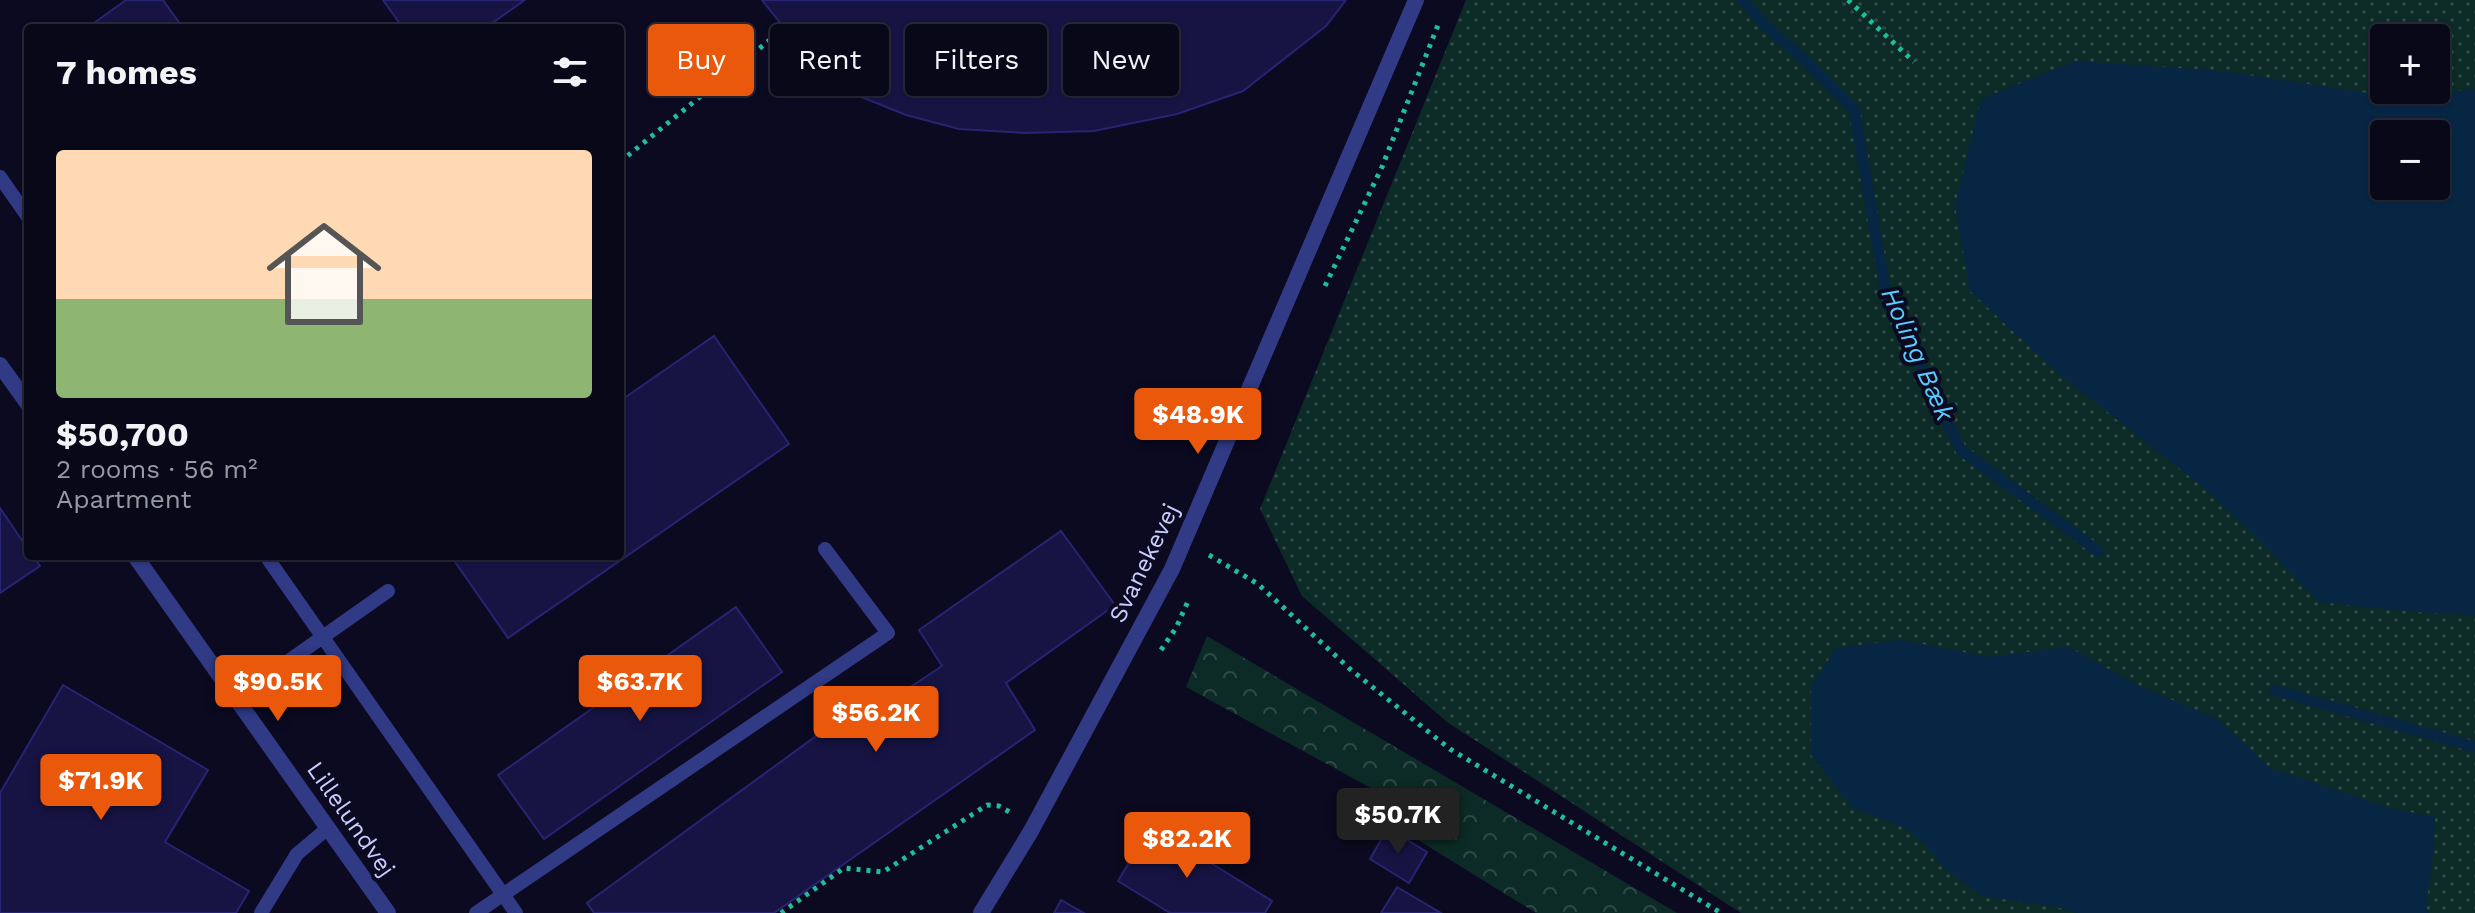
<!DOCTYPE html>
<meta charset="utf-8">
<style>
body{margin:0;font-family:"Work Sans",sans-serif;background:#112;color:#f1f3f6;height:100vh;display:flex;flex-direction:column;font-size:30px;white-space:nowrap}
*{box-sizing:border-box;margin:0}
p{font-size:26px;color:#989aa2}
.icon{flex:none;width:44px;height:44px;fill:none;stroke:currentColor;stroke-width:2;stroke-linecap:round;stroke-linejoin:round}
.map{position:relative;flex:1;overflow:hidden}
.sheet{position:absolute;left:24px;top:24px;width:600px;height:536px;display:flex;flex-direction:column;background:#080819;border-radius:8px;box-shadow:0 2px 6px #0004,0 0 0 2px #292938}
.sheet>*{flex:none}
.top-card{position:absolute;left:648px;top:24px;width:760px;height:72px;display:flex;gap:16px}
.fabs{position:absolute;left:2370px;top:24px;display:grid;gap:16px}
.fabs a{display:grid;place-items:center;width:80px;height:80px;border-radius:8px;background:#080819;box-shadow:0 2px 6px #0004,0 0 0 2px #292938;font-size:40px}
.price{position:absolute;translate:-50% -68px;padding:0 18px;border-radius:8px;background:#ea580c;color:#fff;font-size:26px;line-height:52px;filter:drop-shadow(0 2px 4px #0008)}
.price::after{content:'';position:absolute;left:50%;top:48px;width:24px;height:18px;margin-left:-12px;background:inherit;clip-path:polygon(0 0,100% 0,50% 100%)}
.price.active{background:#222;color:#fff}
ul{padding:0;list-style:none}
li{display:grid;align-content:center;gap:16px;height:424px;padding:0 32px}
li+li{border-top:2px solid #292938}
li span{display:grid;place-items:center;height:248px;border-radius:8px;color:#555}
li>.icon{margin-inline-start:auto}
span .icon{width:144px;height:144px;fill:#fffc;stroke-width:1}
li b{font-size:34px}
h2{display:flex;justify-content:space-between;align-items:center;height:96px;padding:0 32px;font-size:34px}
.tag{padding:0 28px;border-radius:8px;background:#080819;box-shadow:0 2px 6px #0004,0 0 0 2px #292938;font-size:28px;line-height:72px}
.tag.active{background:#ea580c;color:#fff}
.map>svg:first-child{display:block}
.grass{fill:url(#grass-dots);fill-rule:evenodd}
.forest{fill:url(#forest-crowns)}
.water{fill:#062644;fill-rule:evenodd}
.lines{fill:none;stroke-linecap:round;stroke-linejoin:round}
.stream{stroke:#062644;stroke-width:11}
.building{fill:#171444;stroke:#272472;stroke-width:2}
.path{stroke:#20bd9b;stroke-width:5;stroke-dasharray:4 6;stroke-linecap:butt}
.lane{stroke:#303a85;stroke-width:14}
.street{stroke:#303a85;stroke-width:16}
.labels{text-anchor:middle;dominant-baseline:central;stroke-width:8;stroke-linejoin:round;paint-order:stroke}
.street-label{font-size:24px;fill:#caccff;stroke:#0b0a21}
.water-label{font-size:26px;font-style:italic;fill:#58cbff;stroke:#0b0a21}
</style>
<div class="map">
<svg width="2475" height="913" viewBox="0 0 2475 913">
<defs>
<pattern id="grass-dots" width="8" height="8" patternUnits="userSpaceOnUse" patternTransform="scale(2)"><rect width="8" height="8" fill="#0d2b26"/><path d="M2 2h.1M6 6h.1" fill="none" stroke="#2f4947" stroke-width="1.8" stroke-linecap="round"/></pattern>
<pattern id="forest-crowns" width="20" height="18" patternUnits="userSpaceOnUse" patternTransform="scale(2)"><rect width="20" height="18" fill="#0d2b26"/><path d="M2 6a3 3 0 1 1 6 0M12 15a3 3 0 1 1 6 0" fill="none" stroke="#2f4947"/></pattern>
</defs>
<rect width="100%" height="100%" fill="#0b0a21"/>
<path class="grass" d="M1466,0H2475V913H1741L1447,722L1302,596L1260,509ZM2384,38H2436V90H2384ZM2384,134H2436V186H2384Z"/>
<path class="forest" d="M1207,636L1677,913H1536L1405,832L1402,805L1186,687Z"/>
<path class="water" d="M2076,61L2221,71L2401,98L2475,89V615L2416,612L2319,602L2257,538L2204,488L2059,374L1970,291L1955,205L1981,99ZM2384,134H2436V186H2384Z
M1902,640L1988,657L2069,647L2139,686L2218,719L2270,768L2390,808L2435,817L2433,855L2426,906L2429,913H2077L2056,907L1982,896L1945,869L1924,843L1903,827L1853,808L1811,755V687L1836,648Z"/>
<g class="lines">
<path class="stream" d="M1743,0L1767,27L1806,61L1854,109L1886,294L1961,450L2098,551
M2274,690L2475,747"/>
</g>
<path class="building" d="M126,0H163L183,28H87Z
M383,0H525L485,28H403Z
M762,0H1346L1326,26L1243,91L1177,114L1094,131L1025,133L959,129L906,115L859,96L811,62Z
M714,336L789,444L508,638L451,556H620V401Z
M0,508L28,549V556H33L40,566L0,593Z
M1061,531L1115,605L1006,683L1035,730L774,913H594L587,903L882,688L891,700L942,666L919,630Z
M736,607L782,672L544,839L498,775Z
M63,685L208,770L165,842L249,891L236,913H0V793Z
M1151,826L1272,901L1265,913H1170L1118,881Z
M1388,828L1427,852L1409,883L1370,859Z
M1397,887L1441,913H1381Z
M1061,900L1084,913H1054Z"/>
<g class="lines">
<path class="path" d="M1848,0L1914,62
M620,162L782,30
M1325,286L1382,167L1440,20
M1209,555L1258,584L1350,669L1450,749L1721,913
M1161,650L1176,628L1189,599
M781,913L844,868L883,872L987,805L999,806L1013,814"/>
<path class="lane" d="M0,177L28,217
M266,556L516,913
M236,698L388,591
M261,913L297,854L328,828
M476,913L888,633L825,549"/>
<path class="street" d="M0,365L28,404
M135,556L388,913
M981,913L1031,831L1172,569L1416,0"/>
</g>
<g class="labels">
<g class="street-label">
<text transform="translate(1144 563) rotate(-64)">Svanekevej</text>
<text transform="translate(351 819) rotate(55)">Lillelundvej</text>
</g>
<g class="water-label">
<text transform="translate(1918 354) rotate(66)">Holing Bæk</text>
</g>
</g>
</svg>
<div class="fabs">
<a>+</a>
<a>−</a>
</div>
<b class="price" style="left:1198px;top:456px">$48.9K</b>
<b class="price" style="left:278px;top:723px">$90.5K</b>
<b class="price" style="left:640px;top:723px">$63.7K</b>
<b class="price" style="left:876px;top:754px">$56.2K</b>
<b class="price" style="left:101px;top:822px">$71.9K</b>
<b class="price active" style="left:1398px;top:856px">$50.7K</b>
<b class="price" style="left:1187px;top:880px">$82.2K</b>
<div class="top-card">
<a class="tag active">Buy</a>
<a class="tag">Rent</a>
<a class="tag">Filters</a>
<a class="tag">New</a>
</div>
<section class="sheet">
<h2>7 homes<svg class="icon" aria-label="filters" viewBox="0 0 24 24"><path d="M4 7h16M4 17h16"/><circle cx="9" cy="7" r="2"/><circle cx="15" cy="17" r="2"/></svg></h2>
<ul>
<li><span style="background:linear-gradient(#ffd9b3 60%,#8fb573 0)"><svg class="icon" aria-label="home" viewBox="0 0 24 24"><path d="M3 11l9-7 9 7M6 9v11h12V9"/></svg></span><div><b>$50,700</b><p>2 rooms · 56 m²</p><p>Apartment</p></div></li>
</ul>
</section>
</div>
